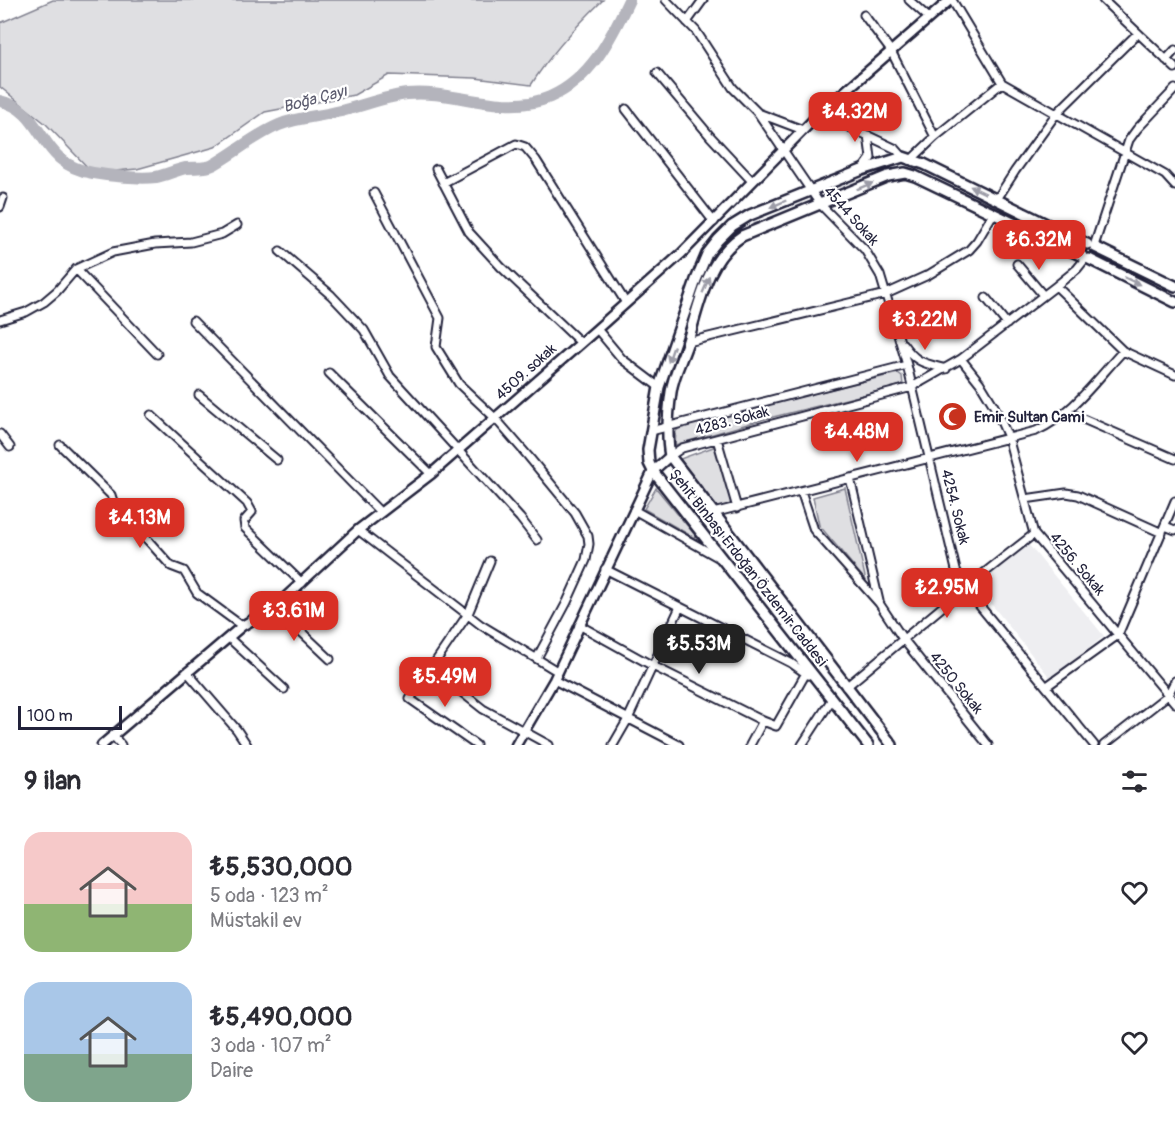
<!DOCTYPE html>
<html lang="tr">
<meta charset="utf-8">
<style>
body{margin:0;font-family:Pangolin,sans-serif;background:#f7f7f7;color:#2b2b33;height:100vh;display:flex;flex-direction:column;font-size:22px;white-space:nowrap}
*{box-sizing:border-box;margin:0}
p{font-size:20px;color:#7c7c81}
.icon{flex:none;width:33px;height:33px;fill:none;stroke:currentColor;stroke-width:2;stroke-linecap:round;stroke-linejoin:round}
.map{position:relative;height:745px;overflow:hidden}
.drawer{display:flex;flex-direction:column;background:#fff;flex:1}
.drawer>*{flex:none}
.scale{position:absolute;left:18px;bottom:15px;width:104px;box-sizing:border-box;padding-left:6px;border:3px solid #22223b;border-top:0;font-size:16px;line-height:21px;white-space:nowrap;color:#22223b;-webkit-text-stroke:4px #fff;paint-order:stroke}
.price{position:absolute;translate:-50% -51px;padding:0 14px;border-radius:12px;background:#d93025;color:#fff;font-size:20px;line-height:39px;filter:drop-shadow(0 2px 3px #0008)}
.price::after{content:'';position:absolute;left:50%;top:36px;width:18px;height:14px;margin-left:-9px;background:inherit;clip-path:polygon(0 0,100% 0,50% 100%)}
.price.active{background:#222;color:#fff}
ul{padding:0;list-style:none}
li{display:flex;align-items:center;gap:18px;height:150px;padding:0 24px}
li span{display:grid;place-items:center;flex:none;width:168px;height:120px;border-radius:18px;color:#555}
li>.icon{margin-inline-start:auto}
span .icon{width:72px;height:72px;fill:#fffc;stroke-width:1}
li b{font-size:26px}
h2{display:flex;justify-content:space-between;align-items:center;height:72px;padding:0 24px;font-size:26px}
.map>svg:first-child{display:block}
.built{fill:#eeeef1}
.green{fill:#dfdfe2;stroke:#80808e;stroke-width:1.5}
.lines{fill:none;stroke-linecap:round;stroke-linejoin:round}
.river{stroke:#b4b4bc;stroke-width:12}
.minor-casing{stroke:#22223b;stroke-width:11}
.tertiary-casing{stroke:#22223b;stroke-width:13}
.secondary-casing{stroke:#22223b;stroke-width:14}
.minor{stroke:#fff;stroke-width:7}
.tertiary{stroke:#fff;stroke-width:8}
.secondary{stroke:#fff;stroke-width:9}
.oneway{fill:#9c9ca7}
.labels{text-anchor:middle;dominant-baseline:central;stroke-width:4.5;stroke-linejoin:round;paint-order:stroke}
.street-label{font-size:15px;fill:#22223b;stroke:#fff}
.poi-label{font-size:15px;font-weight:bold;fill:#22223b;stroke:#fff;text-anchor:start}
.water-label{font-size:16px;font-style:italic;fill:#5c5c6f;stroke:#fff}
</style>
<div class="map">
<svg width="1175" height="745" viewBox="0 0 1175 745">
<rect width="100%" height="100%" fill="#fff"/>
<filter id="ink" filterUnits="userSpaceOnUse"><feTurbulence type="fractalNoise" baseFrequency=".0167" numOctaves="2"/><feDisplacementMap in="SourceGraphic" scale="12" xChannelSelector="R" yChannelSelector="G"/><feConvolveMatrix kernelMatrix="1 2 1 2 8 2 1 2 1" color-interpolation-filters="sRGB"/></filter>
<g filter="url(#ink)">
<path class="built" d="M1028,544L1104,636L1051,679L977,586Z"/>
<path class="green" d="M53,0H603C576,26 551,53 531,85L475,78L389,75L354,95L265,112L215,147L137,169L93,173L46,124L0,87V23Z
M898,373L902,376L903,385L765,419L675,445L676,431L684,425Z
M716,446L731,502L729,505L721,509L717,507L680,459Z
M656,488L700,541L644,509Z
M845,488L866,581L819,525L813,497Z"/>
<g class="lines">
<path class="river" d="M0,101C47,111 36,164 93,173C110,176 139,179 156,177C166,175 176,170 186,168C196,167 205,169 213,165C236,152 255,135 279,125C298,117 317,117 336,112C360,107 383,97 407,94C454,89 504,117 550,97C591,79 611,38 629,0"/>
<defs>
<path id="minor" d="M666,0L696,31L733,88L758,113L820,204L865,250L880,275L907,365L956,570L965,588L1094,745
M909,0L929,18
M952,0L1002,83L1165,175L1175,186
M1103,0L1175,68
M864,15L891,51L935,137
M687,22L703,0
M1166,60L1175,50
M657,73L710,136L751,180
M626,109L714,222
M758,113L803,130
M820,113L896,149L903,157
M912,159L935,137L1002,83
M436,169L469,232L501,267L580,342
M863,169L871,158L868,135
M443,183L516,144L525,147L536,160L626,303
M374,193L440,318L436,347L459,384L495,418L528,456L575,513L588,536L589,544L586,560L567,602L537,658
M997,199L1015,171L1056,114L1138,33
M0,207L3,198
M1094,246L1129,140L1137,129L1175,89
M280,251L331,295L364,330L390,376L520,518L537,540
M1017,264L1043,295
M76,269L157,354
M1056,286L1123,351L1175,375
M986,298L1007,324
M0,320L26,312L44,302L57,291L76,269L113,252L155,244L191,242L222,234L237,225
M193,321L380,512
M597,329L622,359L659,387
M688,342L886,294L928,275L969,250L977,241L993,214
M903,344C916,363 924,363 946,369
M961,359L980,383L994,406L1008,437L1034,534L1175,703
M329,373L431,474
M199,395L277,460
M1067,412L1175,459
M151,415L247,503L252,512L244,521L245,528L302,583
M651,431L907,365
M0,434L10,447
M717,439L737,508
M60,445L111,495L117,514L145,537L171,566L184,571L197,593L242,626
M670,456L682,448L912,387L961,359L1056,286L1077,269L1085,259
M850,478L879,601
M801,491L814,530L879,603L903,639L988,745
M1025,499L1066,493L1078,495L1162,533
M634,510L721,559
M713,513L1036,431C1072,415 1096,380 1123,351
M1165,526L1175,530
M358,530L481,625L557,671
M605,569L791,663L808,675
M275,607L330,659
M579,625L653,666L763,721L776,726L806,673
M230,639L284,689
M431,668L483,709L549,745
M187,672L237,730L247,745
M554,680L679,745
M1047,686L1118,635L1175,501
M846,687L965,588L1034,534
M114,737L121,745
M476,745L410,699L468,614L490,561
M613,745L628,719L680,607
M750,745L763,721
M802,745L832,699
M1104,745L1168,695L1175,681"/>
<path id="tertiary" d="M102,745L242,626L275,607L358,530L431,474L597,329L682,253L820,113L950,0
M516,745L554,680L653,471L670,456"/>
<path id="secondary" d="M1095,247L1175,286
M1089,259L1175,302
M868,745L653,471L649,463L648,450L659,387L696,280L707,254L718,240L732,226L750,215L862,170L903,157L924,164L1087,244
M892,745L670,456C666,435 668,413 671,392C673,376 682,359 687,344C699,306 706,259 742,236L888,176L905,173L915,176L1082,256"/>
</defs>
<use href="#minor" class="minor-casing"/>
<use href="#tertiary" class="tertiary-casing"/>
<use href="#secondary" class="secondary-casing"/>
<use href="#minor" class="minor"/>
<use href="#tertiary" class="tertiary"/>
<use href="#secondary" class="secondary"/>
</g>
<defs><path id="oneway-solid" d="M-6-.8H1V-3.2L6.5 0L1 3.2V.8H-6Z" transform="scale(1.5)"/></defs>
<g class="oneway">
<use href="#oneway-solid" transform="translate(865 186) rotate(-22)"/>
<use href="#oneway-solid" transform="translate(978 190) rotate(-154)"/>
<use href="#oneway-solid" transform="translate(778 204) rotate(157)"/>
<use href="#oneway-solid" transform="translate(1132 281) rotate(26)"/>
<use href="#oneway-solid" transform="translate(706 285) rotate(-67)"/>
<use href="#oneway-solid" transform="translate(671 354) rotate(109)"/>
</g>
</g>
<defs>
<symbol id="mosque-disc" viewBox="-11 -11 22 22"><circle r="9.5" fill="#c8321e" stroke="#fff"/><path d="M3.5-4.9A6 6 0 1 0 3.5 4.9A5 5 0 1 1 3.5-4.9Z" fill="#fff"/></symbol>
</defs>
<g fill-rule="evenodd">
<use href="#mosque-disc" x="936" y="400" width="33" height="33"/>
</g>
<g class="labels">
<g class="street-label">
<text transform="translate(851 216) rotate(48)">4544 Sokak</text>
<text transform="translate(526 372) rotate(-42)">4509. sokak</text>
<text transform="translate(732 421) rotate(-15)">4283. Sokak</text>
<text transform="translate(955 507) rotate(76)">4254. Sokak</text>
<text transform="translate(1077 564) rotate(50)">4256. Sokak</text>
<text transform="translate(748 568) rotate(52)">Şehit Binbaşı Erdoğan Özdemir Caddesi</text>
<text transform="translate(956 683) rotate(51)">4250 Sokak</text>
</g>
<g class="poi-label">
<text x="974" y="417">Emir Sultan Cami</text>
</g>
<g class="water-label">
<text transform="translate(315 99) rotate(-15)">Boğa Çayı</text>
</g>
</g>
</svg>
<div class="scale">100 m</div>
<b class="price" style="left:855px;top:143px">₺4.32M</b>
<b class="price" style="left:1039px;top:271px">₺6.32M</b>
<b class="price" style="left:925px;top:351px">₺3.22M</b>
<b class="price" style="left:857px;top:463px">₺4.48M</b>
<b class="price" style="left:140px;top:549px">₺4.13M</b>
<b class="price" style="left:947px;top:619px">₺2.95M</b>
<b class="price" style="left:294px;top:642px">₺3.61M</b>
<b class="price active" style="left:699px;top:675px">₺5.53M</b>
<b class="price" style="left:445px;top:708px">₺5.49M</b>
</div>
<section class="drawer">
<h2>9 ilan<svg class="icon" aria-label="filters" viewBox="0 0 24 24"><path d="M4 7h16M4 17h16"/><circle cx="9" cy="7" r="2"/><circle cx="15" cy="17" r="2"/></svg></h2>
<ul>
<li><span style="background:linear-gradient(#f6c9c9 60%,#8fb573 0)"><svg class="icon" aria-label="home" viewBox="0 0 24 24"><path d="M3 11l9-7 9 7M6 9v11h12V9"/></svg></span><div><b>₺5,530,000</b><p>5 oda · 123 m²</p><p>Müstakil ev</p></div><svg class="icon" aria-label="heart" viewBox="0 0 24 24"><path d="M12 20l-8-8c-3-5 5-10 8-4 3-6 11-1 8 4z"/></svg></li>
<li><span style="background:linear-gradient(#a9c7e8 60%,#7fa58c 0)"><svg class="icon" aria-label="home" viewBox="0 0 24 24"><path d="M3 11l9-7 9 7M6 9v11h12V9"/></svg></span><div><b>₺5,490,000</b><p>3 oda · 107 m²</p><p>Daire</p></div><svg class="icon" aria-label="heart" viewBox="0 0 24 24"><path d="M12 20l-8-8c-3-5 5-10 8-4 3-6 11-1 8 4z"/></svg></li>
</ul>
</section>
